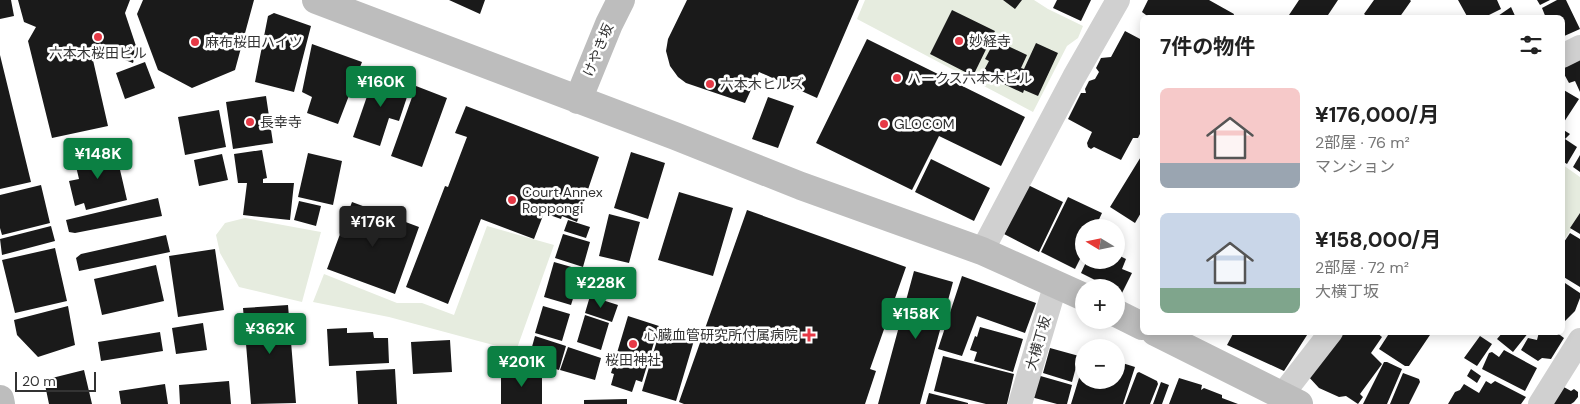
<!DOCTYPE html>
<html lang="ja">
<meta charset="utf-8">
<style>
body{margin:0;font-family:"DM Sans","Noto Sans JP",sans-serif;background:#f6f6f6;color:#222;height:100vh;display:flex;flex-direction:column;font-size:19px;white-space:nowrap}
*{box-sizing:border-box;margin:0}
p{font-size:16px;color:#767676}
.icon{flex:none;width:28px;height:28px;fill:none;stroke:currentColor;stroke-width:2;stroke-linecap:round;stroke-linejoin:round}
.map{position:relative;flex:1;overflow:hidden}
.drawer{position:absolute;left:1140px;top:15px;width:425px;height:320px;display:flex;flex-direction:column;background:#fff;border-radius:8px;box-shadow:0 2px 12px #0003}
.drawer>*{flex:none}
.needle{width:32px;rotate:280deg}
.controls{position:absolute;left:1075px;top:219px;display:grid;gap:10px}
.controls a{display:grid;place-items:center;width:50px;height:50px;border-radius:50%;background:#fff;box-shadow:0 2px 12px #0003;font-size:25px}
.scale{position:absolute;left:15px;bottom:12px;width:81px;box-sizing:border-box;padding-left:5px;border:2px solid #333;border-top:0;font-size:14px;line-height:18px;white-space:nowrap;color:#333;-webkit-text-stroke:4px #fff;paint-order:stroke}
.price{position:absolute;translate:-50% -42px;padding:0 11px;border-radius:5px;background:#0b8043;color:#fff;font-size:16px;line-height:32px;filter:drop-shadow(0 1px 2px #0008)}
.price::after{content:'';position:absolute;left:50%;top:30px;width:15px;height:11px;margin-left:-8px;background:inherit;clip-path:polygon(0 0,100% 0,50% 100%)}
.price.selected{background:#222;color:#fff}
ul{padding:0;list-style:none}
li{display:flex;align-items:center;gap:15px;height:125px;padding:0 20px}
li span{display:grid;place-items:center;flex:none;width:140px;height:100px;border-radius:8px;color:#555}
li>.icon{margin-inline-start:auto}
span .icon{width:60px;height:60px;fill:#fffc;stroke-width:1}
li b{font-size:21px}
h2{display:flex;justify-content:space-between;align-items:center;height:60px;padding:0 20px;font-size:21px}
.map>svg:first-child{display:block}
.green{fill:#e6ecdf}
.building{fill:#1a1a1a}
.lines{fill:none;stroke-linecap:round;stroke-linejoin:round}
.street{stroke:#d0d0d0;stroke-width:24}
.secondary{stroke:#bdbdbd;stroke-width:28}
.poi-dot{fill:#e63946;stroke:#fff;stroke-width:2}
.labels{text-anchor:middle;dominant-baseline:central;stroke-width:5;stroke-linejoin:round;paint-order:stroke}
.poi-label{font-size:14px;fill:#333;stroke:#fff;text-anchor:start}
.street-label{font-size:14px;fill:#333;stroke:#fff}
</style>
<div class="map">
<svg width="1580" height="404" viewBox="0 0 1580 404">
<rect width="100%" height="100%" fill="#fff"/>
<path class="green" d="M865,0H1034L1048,9L1083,26L1078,38L1067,46L1033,112L857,19Z
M1563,165L1580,177V215L1563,242Z
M245,218L321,232L302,302L239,287L220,253L216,235L225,223Z
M487,226L554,245L516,351L389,317L313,302L324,274L397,303H422L454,315Z"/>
<path class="building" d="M0,0H11L14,16L0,19Z
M18,0H130L125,13L137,49L133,63L90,47L108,126L52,138L28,41L36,27L24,22Z
M143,0H254L235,70L192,88L158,70L137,14Z
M449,0H485L480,14Z
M687,0H859L817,98L759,72L745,103L686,83L678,77L670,66L666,51L668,39Z
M1003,0H1022L1015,9Z
M1057,0H1091L1081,21L1053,8Z
M1148,0H1209L1234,14L1233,18H1150L1142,12Z
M1299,0H1338L1326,18H1287Z
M1374,0H1410L1411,1L1399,18H1369L1364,14Z
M1458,0H1497L1501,9L1483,18H1468Z
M1537,0H1550L1540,5Z
M1557,0H1566L1580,29L1562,37V18H1546L1542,8Z
M1511,7L1516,18H1495Z
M952,10L995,31L973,76L930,54Z
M274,13L311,26L294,92L255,82L268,16Z
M1125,31L1142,40V130L1138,138H1133L1121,160L1094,147L1091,149L1088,147L1087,143L1092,132L1068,119L1081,93H1086L1085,89L1089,81L1095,79L1099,72L1096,68L1101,58L1111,57Z
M867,39L1025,117L1001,166L939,136L912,190L816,143Z
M995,40L1027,55L1021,68L1024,69L1036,43L1058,53L1038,96L1024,90L1023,93L982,74L989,61L985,59Z
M312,44L362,62L338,124L307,113L312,97L302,92Z
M1580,52V92L1575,81L1569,83L1564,74H1562V63Z
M0,55L31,182L0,189Z
M145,62L155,88L125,99L116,73Z
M375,73L411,85L399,121L389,118L380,146L353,137Z
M416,86L447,98L422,167L391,156Z
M1562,89L1579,99L1562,125Z
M266,96L273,143L233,149L226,102Z
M768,97L794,106L778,148L752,139Z
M466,106L599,157L577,222L562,216L561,219L544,213L534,239L481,219L448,304L406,287L445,186L448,187L467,137L455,133Z
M219,110L226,147L185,155L178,117Z
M1562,129L1570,134L1565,139L1577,147L1567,164L1562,161Z
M115,148L127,200L86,210L84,203L75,206L69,181L79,179L74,158Z
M262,150L267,178L263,179V183H294L290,220L243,215L247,183H238L234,154Z
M631,152L665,163L648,219L614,208Z
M308,153L342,161L333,205L298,197Z
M222,154L228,180L199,186L194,160Z
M1142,155V211L1135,223L1110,207Z
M1580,155V172L1573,167Z
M931,159L990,188L974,221L915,192Z
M41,185L50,223L2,235L0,228V195Z
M1028,185L1063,202L1039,252L1004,234Z
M679,192L733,208L713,276L658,260Z
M1068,197L1102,213L1095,228H1084V251L1075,269L1041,252Z
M158,198L162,216L75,233L69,232L66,220Z
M299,201L321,206L316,226L294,220Z
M352,202L419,227L395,294L327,269Z
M747,210L906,267L870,369L876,371L865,404H684L679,402Z
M1580,213V234L1570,228Z
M609,214L640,222L629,263L599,256Z
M568,220L590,227L586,238L564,231Z
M51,226L55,241L2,255L0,239Z
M1570,233L1580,239V287L1562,276V245Z
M563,234L590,242L583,267L555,258Z
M166,235L170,252L79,271L76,258L81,254Z
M55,248L67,301L15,313L2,260Z
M215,249L224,310L178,317L169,256Z
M1116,254L1126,259L1122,269L1132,273L1122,293L1116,290V288H1111L1081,273L1087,260H1116Z
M554,262L582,270L571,305L544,297Z
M156,265L164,301L102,315L94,279Z
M914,271L953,282L920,404H878Z
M962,276L1036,303L1025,333L977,316L962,356L938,349Z
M1562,281L1580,293V298L1575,311L1562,324Z
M590,296L618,305L612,322L585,313Z
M288,305L296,403L251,404L243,308Z
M68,306L75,345L38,357L17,335L14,320Z
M543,306L570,314L562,341L535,333Z
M585,315L609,323L601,350L577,342Z
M628,316L659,326L642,382L636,380L632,392L611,385L614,374L611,373Z
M203,323L207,350L176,354L172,328Z
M661,327L695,337L676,401L642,391Z
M980,327L1023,339L1013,372L974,361L977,352L970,350L975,336L977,337Z
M347,328V333L373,332L374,338H388L389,363L329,366L327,329Z
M160,332L163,351L101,361L98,342Z
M1234,332H1309L1284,371L1227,345Z
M1339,332H1376L1382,337L1371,353L1382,364L1360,394L1363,397L1358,404L1346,396L1339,397L1319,388L1307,375Z
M1390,332H1432L1409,366H1405L1379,349Z
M1503,332H1529L1513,352L1497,339Z
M1539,332H1556L1564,338L1551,359L1542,358L1538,361L1521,350L1528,338L1537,340Z
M535,336L566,346L559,370L528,361Z
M1480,336L1492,344L1477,366L1464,358Z
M450,340L452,372L413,374L411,342Z
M568,347L601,358L595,380L560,370Z
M1050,348L1079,356L1072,382L1043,373Z
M1504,350L1537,368L1525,391L1482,369L1489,353L1492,352L1499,357Z
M943,356L1014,374L1007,404H986L934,391Z
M1116,361L1135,367L1123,404H1071L1083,365L1084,380H1116Z
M1384,362H1387L1402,369L1387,404H1363Z
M395,369L397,404H358L356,371Z
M1471,369L1481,376L1477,383L1467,376Z
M84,370L92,404H49L44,380Z
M1139,372L1157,381L1158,384L1150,404H1125L1137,373Z
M501,373H542V404H501Z
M1403,373L1419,379L1420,382L1409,404H1390Z
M1037,375L1072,385L1067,404H1057L1031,397Z
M1179,378L1202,385L1201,390L1204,388L1222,395V398L1238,404H1169Z
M229,381L231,404H180L179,385Z
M1486,381L1491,384L1495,381L1526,397L1521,404H1448L1455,392L1460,390L1464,384L1479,393Z
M1161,382L1169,385L1162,404H1153Z
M165,384L168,404H121L119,391Z
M1562,386L1571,391L1574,389L1578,392V397L1574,402L1571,404H1553Z
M929,393L968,403V404H926Z
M627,399V404H584V400Z"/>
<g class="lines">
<path class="street" d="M1562,56L1580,47
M982,251L1074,77L1118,0
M1282,395L1331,332
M1020,404L1056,283
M1540,404L1580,340"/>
<path class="secondary" d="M316,0L675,136L801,186L982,251L1084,297
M578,100L609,24L621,0
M1116,313L1142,326
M1155,332L1299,404
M0,399L1,404"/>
</g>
<g class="poi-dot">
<circle cx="98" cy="37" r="5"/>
<circle cx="959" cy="41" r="5"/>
<circle cx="195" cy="42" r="5"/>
<circle cx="897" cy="78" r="5"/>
<circle cx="710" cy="84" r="5"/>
<circle cx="250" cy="122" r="5"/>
<circle cx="884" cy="124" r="5"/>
<circle cx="512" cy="200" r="5"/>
<path d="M806.5 327.5h5v5h5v5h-5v5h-5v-5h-5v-5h5z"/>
<circle cx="633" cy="344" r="5"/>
</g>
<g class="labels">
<g class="poi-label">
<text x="969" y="41">妙経寺</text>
<text x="205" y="42">麻布桜田ハイツ</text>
<text x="98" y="53" text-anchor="middle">六本木桜田ビル</text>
<text x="907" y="78">ハークス六本木ビル</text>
<text x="720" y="84">六本木ヒルズ</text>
<text x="260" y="122">長幸寺</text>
<text x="894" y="124">GLOCOM</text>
<text x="522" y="192">Court Annex<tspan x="522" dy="16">Roppongi</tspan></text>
<text x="798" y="335" text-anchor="end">心臓血管研究所付属病院</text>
<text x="633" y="360" text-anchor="middle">桜田神社</text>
</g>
<g class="street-label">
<text transform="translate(598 50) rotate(-67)">けやき坂</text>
<text transform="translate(1038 343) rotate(-74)">大横丁坂</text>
</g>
</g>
</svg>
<div class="controls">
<a><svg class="needle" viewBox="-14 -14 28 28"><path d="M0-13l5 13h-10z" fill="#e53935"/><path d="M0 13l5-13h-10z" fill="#767676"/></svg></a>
<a>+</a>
<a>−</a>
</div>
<div class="scale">20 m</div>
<b class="price" style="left:381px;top:108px">¥160K</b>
<b class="price" style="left:98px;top:180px">¥148K</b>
<b class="price selected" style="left:373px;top:248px">¥176K</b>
<b class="price" style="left:601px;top:309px">¥228K</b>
<b class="price" style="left:916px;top:340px">¥158K</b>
<b class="price" style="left:270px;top:355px">¥362K</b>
<b class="price" style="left:522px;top:388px">¥201K</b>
<section class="drawer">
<h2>7件の物件<svg class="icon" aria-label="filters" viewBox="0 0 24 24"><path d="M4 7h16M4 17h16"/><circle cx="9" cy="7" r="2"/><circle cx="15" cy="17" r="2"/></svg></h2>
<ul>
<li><span style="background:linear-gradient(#f6c9c9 75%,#9aa5b1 0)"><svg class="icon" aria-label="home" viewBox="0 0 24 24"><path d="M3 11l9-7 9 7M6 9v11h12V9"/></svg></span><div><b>¥176,000/月</b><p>2部屋 · 76 m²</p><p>マンション</p></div></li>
<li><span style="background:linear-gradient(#c9d6e8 75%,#7fa58c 0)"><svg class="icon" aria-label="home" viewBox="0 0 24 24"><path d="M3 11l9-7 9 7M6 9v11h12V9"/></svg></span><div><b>¥158,000/月</b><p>2部屋 · 72 m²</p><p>大横丁坂</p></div></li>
</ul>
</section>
</div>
